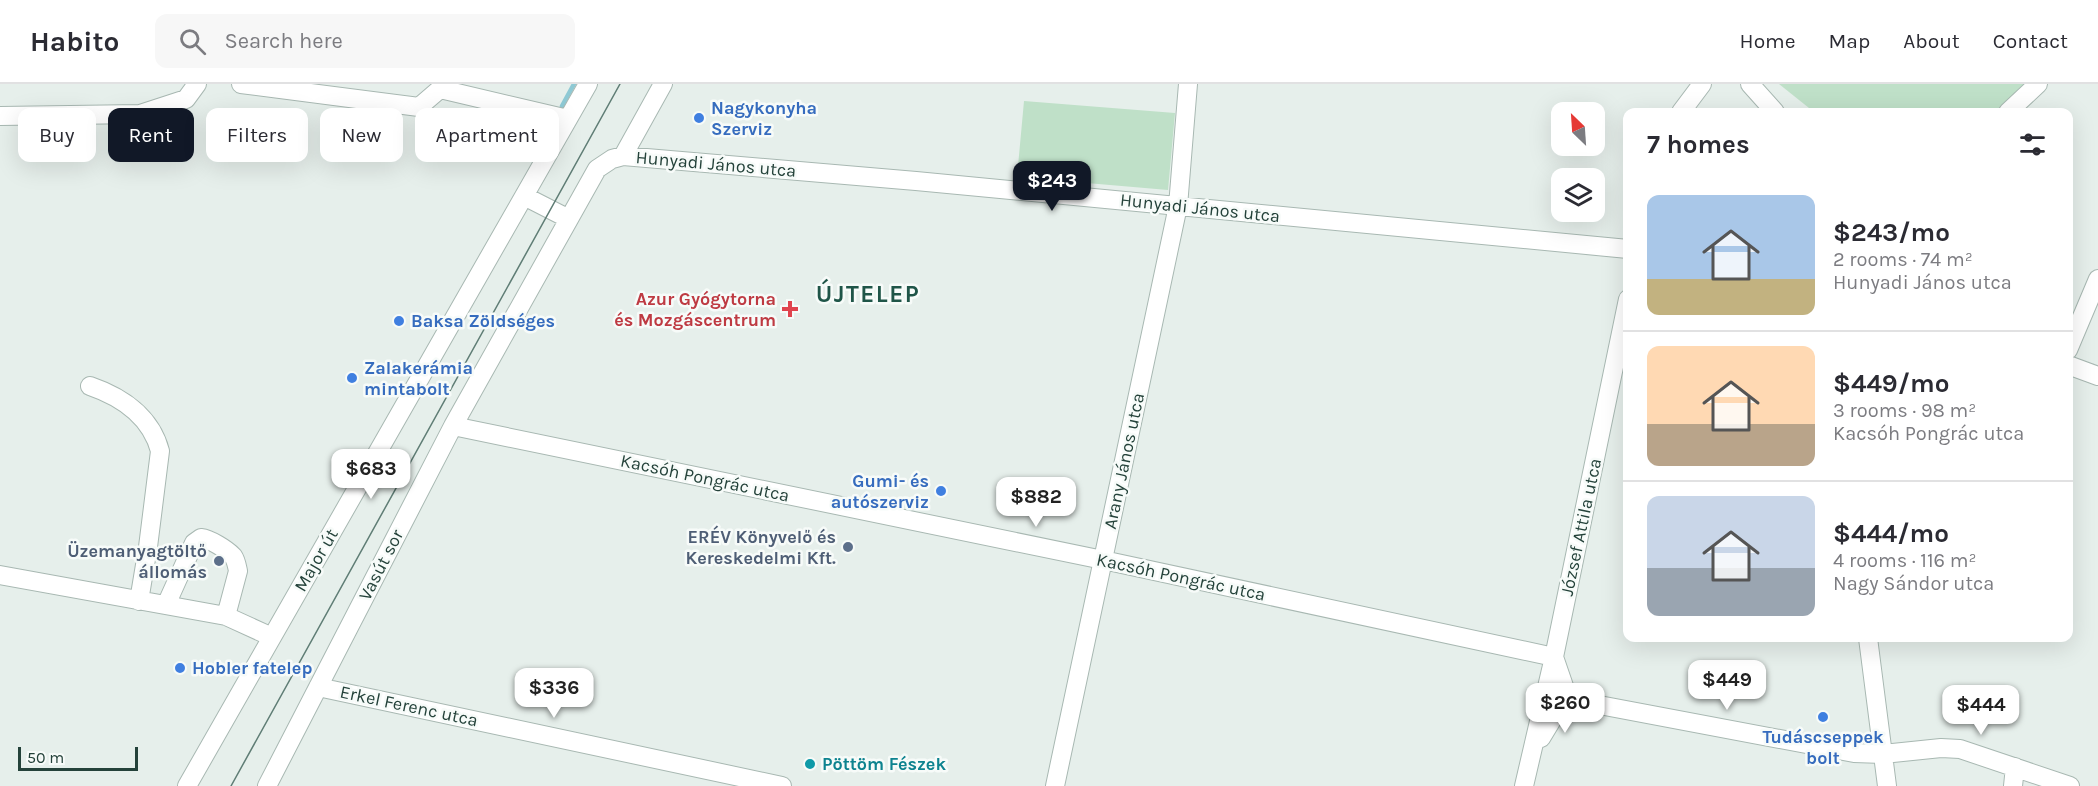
<!DOCTYPE html>
<meta charset="utf-8">
<style>
body{margin:0;font-family:Karla,sans-serif;background:#f7f7f7;color:#2b2b33;height:100vh;display:flex;flex-direction:column;font-size:22px;white-space:nowrap}
*{box-sizing:border-box;margin:0}
p{font-size:20px;color:#7c7c81}
.icon{flex:none;width:33px;height:33px;fill:none;stroke:currentColor;stroke-width:2;stroke-linecap:round;stroke-linejoin:round}
.map{position:relative;flex:1;overflow:hidden}
.panel{position:absolute;left:1623px;top:24px;width:450px;height:534px;display:flex;flex-direction:column;background:#fff;border-radius:12px;box-shadow:0 6px 24px #0002}
.panel>*{flex:none}
.hud{position:absolute;left:18px;top:24px;width:570px;height:54px;display:flex;gap:12px}
.needle{width:39px;rotate:335deg}
.buttons{position:absolute;left:1551px;top:18px;display:grid;gap:12px}
.buttons a{display:grid;place-items:center;width:54px;height:54px;border-radius:12px;background:#fff;box-shadow:0 6px 24px #0002;font-size:30px}
.scale{position:absolute;left:18px;bottom:15px;width:120px;box-sizing:border-box;padding-left:6px;border:3px solid #24423a;border-top:0;font-size:16px;line-height:21px;white-space:nowrap;color:#24423a;-webkit-text-stroke:4px #f7fbf9;paint-order:stroke}
.price{position:absolute;translate:-50% -51px;padding:0 14px;border-radius:12px;background:#fff;color:#222;font-size:20px;line-height:39px;filter:drop-shadow(0 2px 3px #0008)}
.price::after{content:'';position:absolute;left:50%;top:36px;width:18px;height:14px;margin-left:-9px;background:inherit;clip-path:polygon(0 0,100% 0,50% 100%)}
.price.active{background:#111827;color:#fff}
ul{padding:0;list-style:none}
li{display:flex;align-items:center;gap:18px;height:150px;padding:0 24px}
li+li{border-top:2px solid #e1e1e2}
li span{display:grid;place-items:center;flex:none;width:168px;height:120px;border-radius:12px;color:#555}
li>.icon{margin-inline-start:auto}
span .icon{width:72px;height:72px;fill:#fffc;stroke-width:1}
li b{font-size:26px}
h2{display:flex;justify-content:space-between;align-items:center;height:72px;padding:0 24px;font-size:26px}
.tag{padding:0 21px;border-radius:12px;background:#fff;box-shadow:0 6px 24px #0002;font-size:21px;line-height:54px}
.tag.active{background:#111827;color:#fff}
header{display:flex;align-items:center;gap:36px;box-sizing:border-box;height:84px;padding:0 30px;background:#fff;border-bottom:2px solid #e1e1e2}
header strong{font-size:28px}
nav{display:flex;gap:33px;margin-inline-start:auto;font-size:21px}
.search{width:420px;height:54px;background:#f7f7f7;display:flex;align-items:center;gap:15px;box-sizing:border-box;padding:0 21px;border-radius:12px;color:#7c7c81;font-size:22px}
.map>svg:first-child{display:block}
.green{fill:#bfe0c8}
.lines{fill:none;stroke-linecap:round;stroke-linejoin:round}
.stream{stroke:#8ec9d4;stroke-width:4.5}
.minor-casing{stroke:#a8b8b2;stroke-width:20}
.minor{stroke:#fff;stroke-width:18}
.tram{stroke:#5f7d75;stroke-width:1.5}
.shop-dot{fill:#3f7fe0;stroke:#f7fbf9;stroke-width:2}
.health-dot{fill:#e0444e;stroke:#f7fbf9;stroke-width:2}
.service-dot{fill:#5c6f8a;stroke:#f7fbf9;stroke-width:2}
.culture-dot{fill:#0f9aa8;stroke:#f7fbf9;stroke-width:2}
.labels{text-anchor:middle;dominant-baseline:central;stroke-width:5;stroke-linejoin:round;paint-order:stroke}
.shop-label{font-size:18px;font-weight:bold;fill:#366cbe;stroke:#f7fbf9;text-anchor:start}
.street-label{font-size:18px;fill:#24423a;stroke:#f7fbf9}
.health-label{font-size:18px;font-weight:bold;fill:#be3a42;stroke:#f7fbf9;text-anchor:end}
.service-label{font-size:18px;font-weight:bold;fill:#4e5e75;stroke:#f7fbf9;text-anchor:end}
.culture-label{font-size:18px;font-weight:bold;fill:#0d838f;stroke:#f7fbf9;text-anchor:start}
.district-label{font-size:24px;font-weight:bold;letter-spacing:1.5px;fill:#1f5548;stroke:#f7fbf9}
</style>
<header>
<strong>Habito</strong>
<div class="search"><svg class="icon" aria-label="search" viewBox="0 0 24 24"><circle cx="10" cy="10" r="6"/><path d="M15 15l6 6"/></svg>Search here</div>
<nav><a>Home</a><a>Map</a><a>About</a><a>Contact</a></nav>
</header>
<div class="map">
<svg width="2098" height="702" viewBox="0 0 2098 702">
<rect width="100%" height="100%" fill="#e6efeb"/>
<path class="green" d="M1779,0H2029L2011,22L1997,28H1814Z
M1024,17L1175,29L1168,106L1017,93Z"/>
<g class="lines">
<path class="stream" d="M562,22L574,0"/>
<defs>
<path id="minor" d="M241,0L419,23L440,5L568,35
M1750,0L1775,28
M1681,28L1702,0
M2008,28L2038,0
M0,32L140,30L186,15L197,0
M623,72L663,0
M524,112L569,135L597,85L612,75L623,72L916,97L1628,165
M2068,266L2098,195
M2068,281L2098,292
M90,302C122,313 151,333 160,367L148,463L139,517
M453,342L1103,476L1554,573L1567,611
M0,491L226,532L272,553
M166,521L194,459L201,454C210,455 226,465 233,472C236,476 237,482 238,487L226,532
M1868,554L1887,702
M318,603L782,702
M1567,611L1594,620L1854,669L1883,670L1941,664L1960,665L2070,702
M1541,654L1567,611
M187,702L588,0
M267,702L453,342L569,135
M1055,702L1178,122L1188,0
M1524,702L1554,573L1628,215
M2013,702L2015,683"/>
</defs>
<use href="#minor" class="minor-casing"/>
<use href="#minor" class="minor"/>
<path class="tram" d="M231,702L620,0"/>
</g>
<g class="shop-dot">
<circle cx="699" cy="34" r="6"/>
<circle cx="399" cy="237" r="6"/>
<circle cx="352" cy="294" r="6"/>
<circle cx="941" cy="407" r="6"/>
<circle cx="180" cy="584" r="6"/>
<circle cx="1823" cy="633" r="6"/>
</g>
<path class="health-dot" d="M787 216h6v6h6v6h-6v6h-6v-6h-6v-6h6z"/>
<g class="service-dot">
<circle cx="848" cy="463" r="6"/>
<circle cx="219" cy="477" r="6"/>
</g>
<circle class="culture-dot" cx="810" cy="680" r="6"/>
<g class="labels">
<g class="shop-label">
<text x="711" y="24">Nagykonyha<tspan x="711" dy="21">Szerviz</tspan></text>
<text x="411" y="237">Baksa Zöldséges</text>
<text x="364" y="284">Zalakerámia<tspan x="364" dy="21">mintabolt</tspan></text>
<text x="929" y="397" text-anchor="end">Gumi- és<tspan x="929" dy="21">autószerviz</tspan></text>
<text x="192" y="584">Hobler fatelep</text>
<text x="1823" y="653" text-anchor="middle">Tudáscseppek<tspan x="1823" dy="21">bolt</tspan></text>
</g>
<g class="street-label">
<text transform="translate(716 80) rotate(5)">Hunyadi János utca</text>
<text transform="translate(1200 124) rotate(6)">Hunyadi János utca</text>
<text transform="translate(1124 377) rotate(-78)">Arany János utca</text>
<text transform="translate(705 394) rotate(12)">Kacsóh Pongrác utca</text>
<text transform="translate(1581 443) rotate(-78)">József Attila utca</text>
<text transform="translate(316 476) rotate(-60)">Major út</text>
<text transform="translate(381 481) rotate(-63)">Vasút sor</text>
<text transform="translate(1181 493) rotate(12)">Kacsóh Pongrác utca</text>
<text transform="translate(409 622) rotate(12)">Erkel Ferenc utca</text>
</g>
<g class="health-label">
<text x="776" y="215">Azur Gyógytorna<tspan x="776" dy="21">és Mozgáscentrum</tspan></text>
</g>
<g class="service-label">
<text x="836" y="453">ERÉV Könyvelő és<tspan x="836" dy="21">Kereskedelmi Kft.</tspan></text>
<text x="207" y="467">Üzemanyagtöltő<tspan x="207" dy="21">állomás</tspan></text>
</g>
<g class="culture-label">
<text x="822" y="680">Pöttöm Fészek</text>
</g>
<g class="district-label">
<text x="868" y="210">ÚJTELEP</text>
</g>
</g>
</svg>
<div class="buttons">
<a><svg class="needle" viewBox="-14 -14 28 28"><path d="M0-13l5 13h-10z" fill="#e53935"/><path d="M0 13l5-13h-10z" fill="#7c7c81"/></svg></a>
<a><svg class="icon" aria-label="layers" viewBox="0 0 24 24"><path d="M12 4l9 5-9 5-9-5zM3 14l9 5 9-5"/></svg></a>
</div>
<div class="scale">50 m</div>
<b class="price active" style="left:1052px;top:128px">$243</b>
<b class="price" style="left:371px;top:416px">$683</b>
<b class="price" style="left:1036px;top:444px">$882</b>
<b class="price" style="left:1727px;top:627px">$449</b>
<b class="price" style="left:554px;top:635px">$336</b>
<b class="price" style="left:1565px;top:650px">$260</b>
<b class="price" style="left:1981px;top:652px">$444</b>
<div class="hud">
<a class="tag">Buy</a>
<a class="tag active">Rent</a>
<a class="tag">Filters</a>
<a class="tag">New</a>
<a class="tag">Apartment</a>
</div>
<section class="panel">
<h2>7 homes<svg class="icon" aria-label="filters" viewBox="0 0 24 24"><path d="M4 7h16M4 17h16"/><circle cx="9" cy="7" r="2"/><circle cx="15" cy="17" r="2"/></svg></h2>
<ul>
<li><span style="background:linear-gradient(#a9c7e8 70%,#c2b280 0)"><svg class="icon" aria-label="home" viewBox="0 0 24 24"><path d="M3 11l9-7 9 7M6 9v11h12V9"/></svg></span><div><b>$243/mo</b><p>2 rooms · 74 m²</p><p>Hunyadi János utca</p></div></li>
<li><span style="background:linear-gradient(#ffd9b3 65%,#b9a48a 0)"><svg class="icon" aria-label="home" viewBox="0 0 24 24"><path d="M3 11l9-7 9 7M6 9v11h12V9"/></svg></span><div><b>$449/mo</b><p>3 rooms · 98 m²</p><p>Kacsóh Pongrác utca</p></div></li>
<li><span style="background:linear-gradient(#c9d6e8 60%,#9aa5b1 0)"><svg class="icon" aria-label="home" viewBox="0 0 24 24"><path d="M3 11l9-7 9 7M6 9v11h12V9"/></svg></span><div><b>$444/mo</b><p>4 rooms · 116 m²</p><p>Nagy Sándor utca</p></div></li>
</ul>
</section>
</div>
